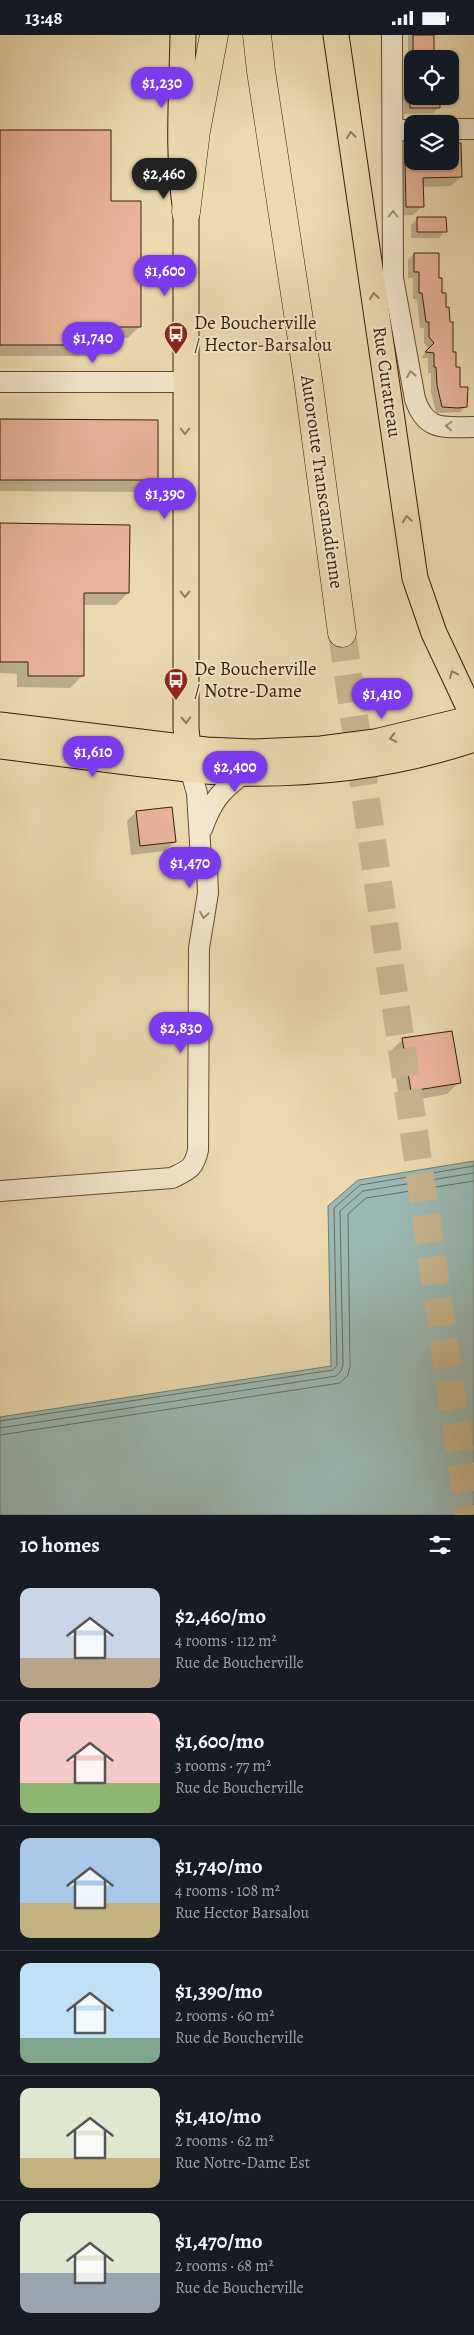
<!DOCTYPE html>
<meta charset="utf-8">
<style>
body{margin:0;font-family:Alegreya,serif;background:#20242c;color:#f1f3f6;height:100vh;display:flex;flex-direction:column;font-size:19px;white-space:nowrap}
*{box-sizing:border-box;margin:0}
p{font-size:16px;color:#9ea1a6}
.icon{flex:none;width:28px;height:28px;fill:none;stroke:currentColor;stroke-width:2;stroke-linecap:round;stroke-linejoin:round}
.map{position:relative;height:1480px;overflow:hidden}
.side{display:flex;flex-direction:column;background:#171b24;flex:1}
.side>*{flex:none}
.fabs{position:absolute;left:404px;top:15px;display:grid;gap:10px}
.fabs a{display:grid;place-items:center;width:55px;height:55px;border-radius:10px;background:#171b24;box-shadow:0 1px 4px #0004;font-size:25px}
.price{position:absolute;translate:-50% -42px;padding:0 11px;border-radius:18px;background:#7c3aed;color:#fff;font-size:16px;line-height:32px;filter:drop-shadow(0 1px 2px #0008)}
.price::after{content:'';position:absolute;left:50%;top:30px;width:15px;height:11px;margin-left:-8px;background:inherit;clip-path:polygon(0 0,100% 0,50% 100%)}
.price.current{background:#222;color:#fff}
ul{padding:0;list-style:none}
li{display:flex;align-items:center;gap:15px;height:125px;padding:0 20px}
li+li{border-top:1px solid #363941}
li span{display:grid;place-items:center;flex:none;width:140px;height:100px;border-radius:10px;color:#555}
li>.icon{margin-inline-start:auto}
span .icon{width:60px;height:60px;fill:#fffc;stroke-width:1}
li b{font-size:21px}
h2{display:flex;justify-content:space-between;align-items:center;height:60px;padding:0 20px;font-size:21px}
.status{display:flex;justify-content:space-between;align-items:center;height:35px;padding:0 25px;background:#171b24;direction:ltr}
.status svg{height:14px;fill:currentColor}
.map>svg:first-child{display:block}
.water{fill:#9bb9b4;stroke:#737b6e}
.shadow{fill:#0003}
.lines{fill:none;stroke-linecap:round;stroke-linejoin:round}
.shore{stroke:#696c5d;stroke-width:1}
.building{fill:#e9b399;stroke:#371f06}
.highway-tunnel{stroke:#c7b58e;stroke-width:28;stroke-dasharray:28 14;stroke-linecap:butt}
.minor-casing{stroke:#644e30;stroke-width:22}
.major-casing{stroke:#371f06;stroke-width:27}
.highway-casing{stroke:#371f06;stroke-width:29}
.minor{stroke:#f2e7cc;stroke-width:20}
.major{stroke:#ebdab0;stroke-width:25}
.highway{stroke:#ebdab0;stroke-width:28}
.oneway{stroke:#917c5b}
.oneway2{stroke:#9e8d73}
.labels{text-anchor:middle;dominant-baseline:central;stroke-width:4;stroke-linejoin:round;paint-order:stroke}
.poi-label{font-size:19px;fill:#371f06;stroke:#f2e7cc;text-anchor:start}
.street-label{font-size:19px;fill:#371f06;stroke:#f2e7cc}
</style>
<div class="status"><b>13:48</b><svg viewBox="0 0 49 12"><path d="M0 12V9h3v3zM5 12V6h3v6zM10 12V3h3v9zM15 12V0h3v12zM26 1h20v11H26zM47 4h2v5h-2z"/></svg></div>
<div class="map">
<svg width="474" height="1480" viewBox="0 0 474 1480">
<rect width="100%" height="100%" fill="#ebdab0"/>
<filter id="stains"><feTurbulence type="fractalNoise" baseFrequency=".004" numOctaves="4"/><feColorMatrix values="0 0 0 0 .2 0 0 0 0 .09 0 0 0 0 .02 0 0 0 .5 -.17"/></filter>
<radialGradient id="worn" r=".72"><stop offset=".6" stop-color="#630" stop-opacity="0"/><stop offset="1" stop-color="#630" stop-opacity=".3"/></radialGradient>
<path class="water" d="M474,1126V1480H0V1382L331,1331L328,1171L358,1145Z"/>
<path class="shadow" d="M408,0H433V18L427,24L408,25Z
M410,48H412V61L439,72L433,78L404,79V54Z
M0,96L110,167L140,291L128,303H110V309L98,321H0Z
M450,110L461,142L451,151L422,152L423,171L413,180L397,181L396,136L405,126H450Z
M417,184L445,196L439,203H411V190Z
M414,219L438,244L459,353L466,371L460,377L436,378L431,357V338H428V323H421L428,314L424,308V293H420L417,264H413V243H408V225Z
M0,385L157,445L145,457L0,456Z
M0,490L128,558L116,570H83L82,641L70,653L17,652V639L0,638Z
M136,777L175,807L165,816L131,820L127,786Z
M403,1004L459,1047L447,1059L400,1068L391,1016Z"/>
<g class="lines">
<path class="shore" d="M0,1386L333,1335L337,1330L334,1173L360,1150L474,1131
M0,1393L336,1341L341,1336L343,1330L340,1176L363,1156L474,1138
M0,1400L340,1348L348,1340L350,1331L348,1179L366,1163L474,1146"/>
</g>
<path class="building" d="M413,0H434V19H413Z
M410,61H440V73H410Z
M0,95H111V166H141V292H111V310H0Z
M450,108H461L462,142L423,143L424,172H406L405,126H450Z
M417,182H446L447,197H417Z
M414,218H439V243H442V258H446V272H449L450,287H453V317H456V332H460V352H468L467,372L458,373L442,372L437,350L436,332H434V318L425,317L434,308L429,302V287H426L422,258H419V237H414Z
M0,384L158,385V445H0Z
M0,488L130,490L129,558H84V641H28V627H0Z
M172,772L176,807L140,811L136,776Z
M452,996L461,1048L411,1056L402,1003Z"/>
<g class="lines">
<path class="highway-tunnel" d="M342,598L469,1480"/>
<defs>
<path id="minor" d="M392,0L393,243L415,364C426,397 444,392 474,392
M450,94H474
M393,95H412
M0,347H185
M202,794C213,764 220,757 244,738
M0,1156L172,1143C188,1135 194,1134 198,1115L199,913L208,858L207,834L201,824L197,758L190,734"/>
<path id="major" d="M183,0C182,59 177,119 186,177V693L190,734
M0,690L206,715L253,717L321,714L375,707L474,683L434,598L415,543L336,0
M0,711C48,717 96,723 143,729C173,732 204,737 234,738C315,740 397,730 474,704"/>
<path id="highway" d="M257,0L261,36L308,344L342,598
M186,177L196,96L214,0"/>
</defs>
<use href="#minor" class="minor-casing"/>
<use href="#major" class="major-casing"/>
<use href="#highway" class="highway-casing"/>
<use href="#minor" class="minor"/>
<use href="#major" class="major"/>
<use href="#highway" class="highway"/>
</g>
<defs><path id="oneway-chevron" d="M-2-3.5L2.5 0L-2 3.5" fill="none" stroke-width="1.6" stroke-linecap="round" stroke-linejoin="round" transform="scale(1.25)"/></defs>
<g class="oneway">
<use href="#oneway-chevron" transform="translate(351 100) rotate(-98)"/>
<use href="#oneway-chevron" transform="translate(374 261) rotate(-98)"/>
<use href="#oneway-chevron" transform="translate(185 396) rotate(90)"/>
<use href="#oneway-chevron" transform="translate(407 484) rotate(-98)"/>
<use href="#oneway-chevron" transform="translate(185 559) rotate(90)"/>
<use href="#oneway-chevron" transform="translate(453 639) rotate(-115)"/>
<use href="#oneway-chevron" transform="translate(186 685) rotate(89)"/>
<use href="#oneway-chevron" transform="translate(393 703) rotate(168)"/>
</g>
<g class="oneway2">
<use href="#oneway-chevron" transform="translate(393 179) rotate(-90)"/>
<use href="#oneway-chevron" transform="translate(411 339) rotate(-100)"/>
<use href="#oneway-chevron" transform="translate(449 391) rotate(-178)"/>
<use href="#oneway-chevron" transform="translate(204 880) rotate(99)"/>
</g>
<defs>
<symbol id="bus-pin" viewBox="-11 -11 22 30"><path d="M0 17L-7.5 6A9.5 9.5 0 1 1 7.5 6Z" fill="#8f2418" stroke="#f2e7cc"/><path d="M-5-6H5V4H4V6H2V4H-2V6H-4V4H-5ZM-3.5-4V0h7V-4ZM-3.5 1.2v1.5H-2V1.2ZM2 1.2v1.5H3.5V1.2Z" fill="#fff"/></symbol>
</defs>
<g fill-rule="evenodd">
<use href="#bus-pin" x="162" y="285" width="28" height="38"/>
<use href="#bus-pin" x="162" y="631" width="28" height="38"/>
</g>
<g class="labels">
<g class="poi-label">
<text x="194" y="288">De Boucherville<tspan x="194" dy="22">/ Hector-Barsalou</tspan></text>
<text x="194" y="634">De Boucherville<tspan x="194" dy="22">/ Notre-Dame</tspan></text>
</g>
<g class="street-label">
<text transform="translate(387 347) rotate(82)">Rue Curatteau</text>
<text transform="translate(322 447) rotate(82)">Autoroute Transcanadienne</text>
</g>
</g>
<rect width="100%" height="100%" filter="url(#stains)"/>
<rect width="100%" height="100%" fill="url(#worn)"/>
</svg>
<div class="fabs">
<a><svg class="icon" aria-label="locate" viewBox="0 0 24 24"><circle cx="12" cy="12" r="6"/><path d="M12 2v4M12 18v4M2 12h4M18 12h4"/></svg></a>
<a><svg class="icon" aria-label="layers" viewBox="0 0 24 24"><path d="M12 4l9 5-9 5-9-5zM3 14l9 5 9-5"/></svg></a>
</div>
<b class="price" style="left:162px;top:74px">$1,230</b>
<b class="price current" style="left:164px;top:165px">$2,460</b>
<b class="price" style="left:165px;top:262px">$1,600</b>
<b class="price" style="left:93px;top:329px">$1,740</b>
<b class="price" style="left:165px;top:485px">$1,390</b>
<b class="price" style="left:382px;top:685px">$1,410</b>
<b class="price" style="left:93px;top:743px">$1,610</b>
<b class="price" style="left:235px;top:758px">$2,400</b>
<b class="price" style="left:190px;top:854px">$1,470</b>
<b class="price" style="left:181px;top:1019px">$2,830</b>
</div>
<section class="side">
<h2>10 homes<svg class="icon" aria-label="filters" viewBox="0 0 24 24"><path d="M4 7h16M4 17h16"/><circle cx="9" cy="7" r="2"/><circle cx="15" cy="17" r="2"/></svg></h2>
<ul>
<li><span style="background:linear-gradient(#c9d6e8 70%,#b9a48a 0)"><svg class="icon" aria-label="home" viewBox="0 0 24 24"><path d="M3 11l9-7 9 7M6 9v11h12V9"/></svg></span><div><b>$2,460/mo</b><p>4 rooms · 112 m²</p><p>Rue de Boucherville</p></div></li>
<li><span style="background:linear-gradient(#f6c9c9 70%,#8fb573 0)"><svg class="icon" aria-label="home" viewBox="0 0 24 24"><path d="M3 11l9-7 9 7M6 9v11h12V9"/></svg></span><div><b>$1,600/mo</b><p>3 rooms · 77 m²</p><p>Rue de Boucherville</p></div></li>
<li><span style="background:linear-gradient(#a9c7e8 65%,#c2b280 0)"><svg class="icon" aria-label="home" viewBox="0 0 24 24"><path d="M3 11l9-7 9 7M6 9v11h12V9"/></svg></span><div><b>$1,740/mo</b><p>4 rooms · 108 m²</p><p>Rue Hector Barsalou</p></div></li>
<li><span style="background:linear-gradient(#bfe0f5 75%,#7fa58c 0)"><svg class="icon" aria-label="home" viewBox="0 0 24 24"><path d="M3 11l9-7 9 7M6 9v11h12V9"/></svg></span><div><b>$1,390/mo</b><p>2 rooms · 60 m²</p><p>Rue de Boucherville</p></div></li>
<li><span style="background:linear-gradient(#dfe7d0 70%,#c2b280 0)"><svg class="icon" aria-label="home" viewBox="0 0 24 24"><path d="M3 11l9-7 9 7M6 9v11h12V9"/></svg></span><div><b>$1,410/mo</b><p>2 rooms · 62 m²</p><p>Rue Notre-Dame Est</p></div></li>
<li><span style="background:linear-gradient(#dfe7d0 60%,#9aa5b1 0)"><svg class="icon" aria-label="home" viewBox="0 0 24 24"><path d="M3 11l9-7 9 7M6 9v11h12V9"/></svg></span><div><b>$1,470/mo</b><p>2 rooms · 68 m²</p><p>Rue de Boucherville</p></div></li>
</ul>
</section>
